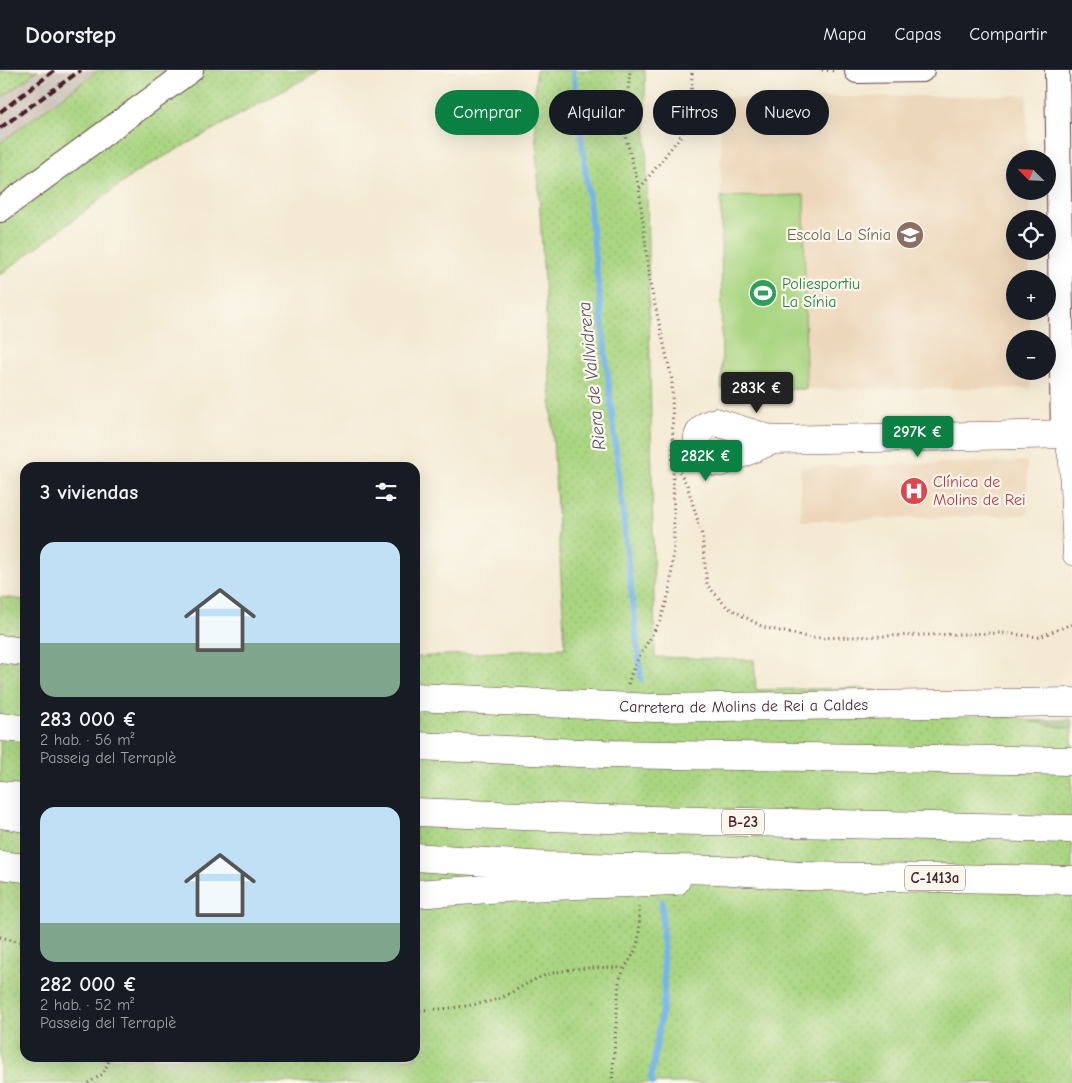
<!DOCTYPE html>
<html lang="es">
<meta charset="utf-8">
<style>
body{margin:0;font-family:"Comic Neue",sans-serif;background:#20242c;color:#f1f3f6;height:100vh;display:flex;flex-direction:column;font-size:19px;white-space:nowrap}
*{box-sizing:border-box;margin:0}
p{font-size:16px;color:#9ea1a6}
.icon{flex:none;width:28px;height:28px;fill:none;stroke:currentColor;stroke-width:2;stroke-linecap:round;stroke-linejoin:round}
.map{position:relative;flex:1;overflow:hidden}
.sheet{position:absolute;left:20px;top:392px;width:400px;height:600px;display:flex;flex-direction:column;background:#171b24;border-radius:15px;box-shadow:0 5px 20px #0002}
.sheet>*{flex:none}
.guide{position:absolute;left:435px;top:20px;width:475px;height:45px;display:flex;gap:10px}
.needle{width:32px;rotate:294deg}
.tools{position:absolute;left:1006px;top:80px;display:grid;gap:10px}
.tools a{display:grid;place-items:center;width:50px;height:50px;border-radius:50%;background:#171b24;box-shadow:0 5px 20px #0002;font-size:25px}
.price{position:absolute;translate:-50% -42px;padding:0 11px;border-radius:5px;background:#0b8043;color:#fff;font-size:16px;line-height:32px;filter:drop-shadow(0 1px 2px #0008)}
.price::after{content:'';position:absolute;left:50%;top:30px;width:15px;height:11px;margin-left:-8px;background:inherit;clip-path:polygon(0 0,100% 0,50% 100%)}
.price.selected{background:#222;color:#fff}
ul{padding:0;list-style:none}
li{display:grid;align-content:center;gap:10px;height:265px;padding:0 20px}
li span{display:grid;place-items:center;height:155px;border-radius:15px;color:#555}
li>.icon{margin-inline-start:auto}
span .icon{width:90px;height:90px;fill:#fffc;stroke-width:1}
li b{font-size:21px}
h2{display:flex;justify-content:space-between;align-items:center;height:60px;padding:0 20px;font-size:21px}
.tag{padding:0 18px;border-radius:22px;background:#171b24;box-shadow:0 5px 20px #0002;font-size:18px;line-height:45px}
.tag.selected{background:#0b8043;color:#fff}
header{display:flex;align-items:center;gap:30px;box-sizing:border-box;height:70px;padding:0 25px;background:#171b24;border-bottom:1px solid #363941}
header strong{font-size:24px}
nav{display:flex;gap:28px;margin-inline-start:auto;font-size:18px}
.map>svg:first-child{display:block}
.built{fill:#edd7ba}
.railway{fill:#ccc2b8}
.grass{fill:url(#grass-dots);stroke:#7a7a56}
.forest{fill:url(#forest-firs);stroke:#686b4e}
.pitch{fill:#aad682;stroke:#7a7a56}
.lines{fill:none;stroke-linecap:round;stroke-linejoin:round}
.stream{stroke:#76b4e9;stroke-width:6}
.pedestrian-casing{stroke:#643d44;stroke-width:19}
.minor-casing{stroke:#643d44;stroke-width:26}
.tertiary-casing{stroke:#643d44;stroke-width:29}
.secondary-casing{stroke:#643d44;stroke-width:29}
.primary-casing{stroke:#643d44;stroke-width:29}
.motorway-casing{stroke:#643d44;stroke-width:29}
.path{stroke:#643d44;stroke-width:3;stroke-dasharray:1 4;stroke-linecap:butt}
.pedestrian{stroke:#fff;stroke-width:18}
.minor{stroke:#fff;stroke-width:24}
.tertiary{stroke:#fff;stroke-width:28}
.secondary{stroke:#fff;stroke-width:28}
.primary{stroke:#fff;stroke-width:28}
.motorway{stroke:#fff;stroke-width:28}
.rail{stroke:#4a1f2b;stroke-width:4;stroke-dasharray:8 4;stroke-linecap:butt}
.labels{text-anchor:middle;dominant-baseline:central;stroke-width:4.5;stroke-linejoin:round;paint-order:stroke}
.shield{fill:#fbf7ec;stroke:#7f6065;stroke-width:1}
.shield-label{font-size:15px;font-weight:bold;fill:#4a1f2b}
.education-label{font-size:16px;fill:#785e54;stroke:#fbf7ec;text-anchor:end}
.leisure-label{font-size:16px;fill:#27864d;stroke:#fbf7ec;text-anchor:start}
.health-label{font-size:16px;fill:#be3a42;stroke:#fbf7ec;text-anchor:start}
.street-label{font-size:16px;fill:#4a1f2b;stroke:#fbf7ec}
.water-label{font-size:18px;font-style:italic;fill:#59536e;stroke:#fbf7ec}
</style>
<header>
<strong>Doorstep</strong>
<nav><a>Mapa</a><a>Capas</a><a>Compartir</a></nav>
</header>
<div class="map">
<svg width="1072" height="1013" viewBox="0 0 1072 1013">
<defs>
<pattern id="grass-dots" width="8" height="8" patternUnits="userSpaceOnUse" patternTransform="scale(1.25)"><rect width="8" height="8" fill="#aad682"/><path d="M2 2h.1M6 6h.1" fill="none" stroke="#94b770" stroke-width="1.8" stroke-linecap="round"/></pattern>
<pattern id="forest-firs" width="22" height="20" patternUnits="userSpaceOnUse" patternTransform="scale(1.25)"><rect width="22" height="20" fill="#87b770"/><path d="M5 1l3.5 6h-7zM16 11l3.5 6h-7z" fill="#70945c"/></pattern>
</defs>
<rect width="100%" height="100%" fill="#fbf7ec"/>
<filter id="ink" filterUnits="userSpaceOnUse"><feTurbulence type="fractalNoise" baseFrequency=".02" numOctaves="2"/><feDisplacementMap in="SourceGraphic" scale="10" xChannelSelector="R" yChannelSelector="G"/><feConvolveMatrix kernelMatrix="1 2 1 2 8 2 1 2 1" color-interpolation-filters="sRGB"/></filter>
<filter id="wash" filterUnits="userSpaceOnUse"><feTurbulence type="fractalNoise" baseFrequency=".0096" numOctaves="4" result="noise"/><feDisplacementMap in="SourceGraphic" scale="20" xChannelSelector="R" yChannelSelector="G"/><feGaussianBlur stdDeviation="1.12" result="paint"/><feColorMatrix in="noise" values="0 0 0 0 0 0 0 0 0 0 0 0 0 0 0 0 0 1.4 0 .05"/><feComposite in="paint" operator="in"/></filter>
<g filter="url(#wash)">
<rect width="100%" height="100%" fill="#f4ead3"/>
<path class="built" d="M1027,25L1028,89H1015V121H1028L1029,149H1015V181H1029V209H1015V241H1030V269H1015V301H1031V318L806,319L804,126L721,127L720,28Z
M1027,391L1028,445L801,451L800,397Z"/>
<path class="railway" d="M38,0H99L0,73V29Z"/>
<path class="grass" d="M0,0H38L0,29Z
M99,0H320L138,101L0,205V73Z
M536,0H645L655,587L754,590L756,620L859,618L1072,659V1013H0V527L25,530V988H415V587L565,578L534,37Z"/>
<path class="forest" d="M1072,649V659L1030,651Z"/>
<path class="pitch" d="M804,125L806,319H722L721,127Z"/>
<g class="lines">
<path class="stream" d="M573,0L588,122L641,609
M653,1013L651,1008L664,929L662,831"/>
</g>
</g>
<g filter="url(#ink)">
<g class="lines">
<defs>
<path id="pedestrian" d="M1063,364L1068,392L1072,486"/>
<path id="minor" d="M1057,0L1063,364
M857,1L922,0
M0,140L191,0"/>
<path id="tertiary" d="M773,370L722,392C693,394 688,357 716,352L773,370L1072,364"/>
<g id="secondary">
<path d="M0,579L25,582"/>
<path id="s1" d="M415,627L655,638L1072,632"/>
<path d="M0,795L25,798"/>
<path d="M415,824L504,818L676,811"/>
</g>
<path id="primary" d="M799,806L1072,810"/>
<path id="motorway" d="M0,657L25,659
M415,676L604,684L1072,691
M0,725L25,727
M415,742L606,749L1072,759
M0,744L25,748
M415,787L546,796L719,800L799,806"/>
</defs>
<use href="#pedestrian" class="pedestrian-casing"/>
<use href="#minor" class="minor-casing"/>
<use href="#tertiary" class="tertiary-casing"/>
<use href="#secondary" class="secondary-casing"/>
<use href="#primary" class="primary-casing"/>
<use href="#motorway" class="motorway-casing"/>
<path class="path" d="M822,0L836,1
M640,118L683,63L691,39L692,0
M672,389L687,415L702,465L707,515L727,537L763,557L811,568L1002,563L1039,567L1072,554
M628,614L634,596L661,549L670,520L674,476L672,310L650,213L639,118L626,68L625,52L630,0
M0,867L25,873
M415,940C440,940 466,937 491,931C507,927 521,916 536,909C563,897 593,897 623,898
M88,1013L103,1004L110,988
M612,1013L619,913C622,899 631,891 636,878C641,865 639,849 639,835"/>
<use href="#pedestrian" class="pedestrian"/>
<use href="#minor" class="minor"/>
<use href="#tertiary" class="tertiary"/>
<use href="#secondary" class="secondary"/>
<use href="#primary" class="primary"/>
<use href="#motorway" class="motorway"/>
<path class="rail" d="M0,42L55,0
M0,58L81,0"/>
</g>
</g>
<defs>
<symbol id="school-disc" viewBox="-11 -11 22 22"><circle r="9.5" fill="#8d6e63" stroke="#fbf7ec"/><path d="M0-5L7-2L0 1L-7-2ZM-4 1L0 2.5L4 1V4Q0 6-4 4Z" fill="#fff"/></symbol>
<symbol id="stadium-disc" viewBox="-11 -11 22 22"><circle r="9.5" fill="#2e9e5b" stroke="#fbf7ec"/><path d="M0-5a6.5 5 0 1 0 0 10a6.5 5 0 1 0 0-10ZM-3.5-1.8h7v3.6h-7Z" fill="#fff"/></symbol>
<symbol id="hospital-disc" viewBox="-11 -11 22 22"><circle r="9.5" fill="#e0444e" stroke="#fbf7ec"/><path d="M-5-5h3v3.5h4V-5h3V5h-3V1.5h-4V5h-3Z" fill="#fff"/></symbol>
</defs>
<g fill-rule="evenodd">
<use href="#school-disc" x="894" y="149" width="32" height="32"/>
<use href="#stadium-disc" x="747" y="207" width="32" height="32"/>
<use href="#hospital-disc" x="898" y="405" width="32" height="32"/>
</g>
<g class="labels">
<g class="shield">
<rect x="722" y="739.5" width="42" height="25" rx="4"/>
<rect x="905" y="795.5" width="60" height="25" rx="4"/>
</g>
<g class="shield-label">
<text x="743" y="752">B-23</text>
<text x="935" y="808">C-1413a</text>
</g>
<g class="education-label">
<text x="891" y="165">Escola La Sínia</text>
</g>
<g class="leisure-label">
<text x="782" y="214">Poliesportiu<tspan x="782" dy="18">La Sínia</tspan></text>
</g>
<g class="health-label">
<text x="933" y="412">Clínica de<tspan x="933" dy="18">Molins de Rei</tspan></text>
</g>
<g class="street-label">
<text stroke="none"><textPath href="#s1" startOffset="329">Carretera de Molins de Rei a Caldes</textPath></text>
</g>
<g class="water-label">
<text transform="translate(592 306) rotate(-96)">Riera de Vallvidrera</text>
</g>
</g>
</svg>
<div class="tools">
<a><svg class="needle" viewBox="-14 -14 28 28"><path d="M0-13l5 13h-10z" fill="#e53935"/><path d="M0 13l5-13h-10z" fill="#9ea1a6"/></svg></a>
<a><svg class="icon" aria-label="locate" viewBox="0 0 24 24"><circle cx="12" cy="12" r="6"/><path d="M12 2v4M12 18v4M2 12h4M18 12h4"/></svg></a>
<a>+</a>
<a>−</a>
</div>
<b class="price selected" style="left:757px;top:344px">283K €</b>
<b class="price" style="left:918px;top:388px">297K €</b>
<b class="price" style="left:706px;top:412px">282K €</b>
<div class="guide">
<a class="tag selected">Comprar</a>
<a class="tag">Alquilar</a>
<a class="tag">Filtros</a>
<a class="tag">Nuevo</a>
</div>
<section class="sheet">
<h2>3 viviendas<svg class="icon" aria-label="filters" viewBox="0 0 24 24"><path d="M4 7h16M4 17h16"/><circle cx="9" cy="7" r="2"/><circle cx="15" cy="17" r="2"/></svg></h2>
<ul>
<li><span style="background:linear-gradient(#bfe0f5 65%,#7fa58c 0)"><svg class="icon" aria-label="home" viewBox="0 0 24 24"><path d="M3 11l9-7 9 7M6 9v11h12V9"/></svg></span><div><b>283 000 €</b><p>2 hab. · 56 m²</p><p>Passeig del Terraplè</p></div></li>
<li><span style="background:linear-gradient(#bfe0f5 75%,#7fa58c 0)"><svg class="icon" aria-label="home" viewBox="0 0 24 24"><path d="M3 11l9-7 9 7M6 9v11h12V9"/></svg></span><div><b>282 000 €</b><p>2 hab. · 52 m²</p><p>Passeig del Terraplè</p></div></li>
</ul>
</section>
</div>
